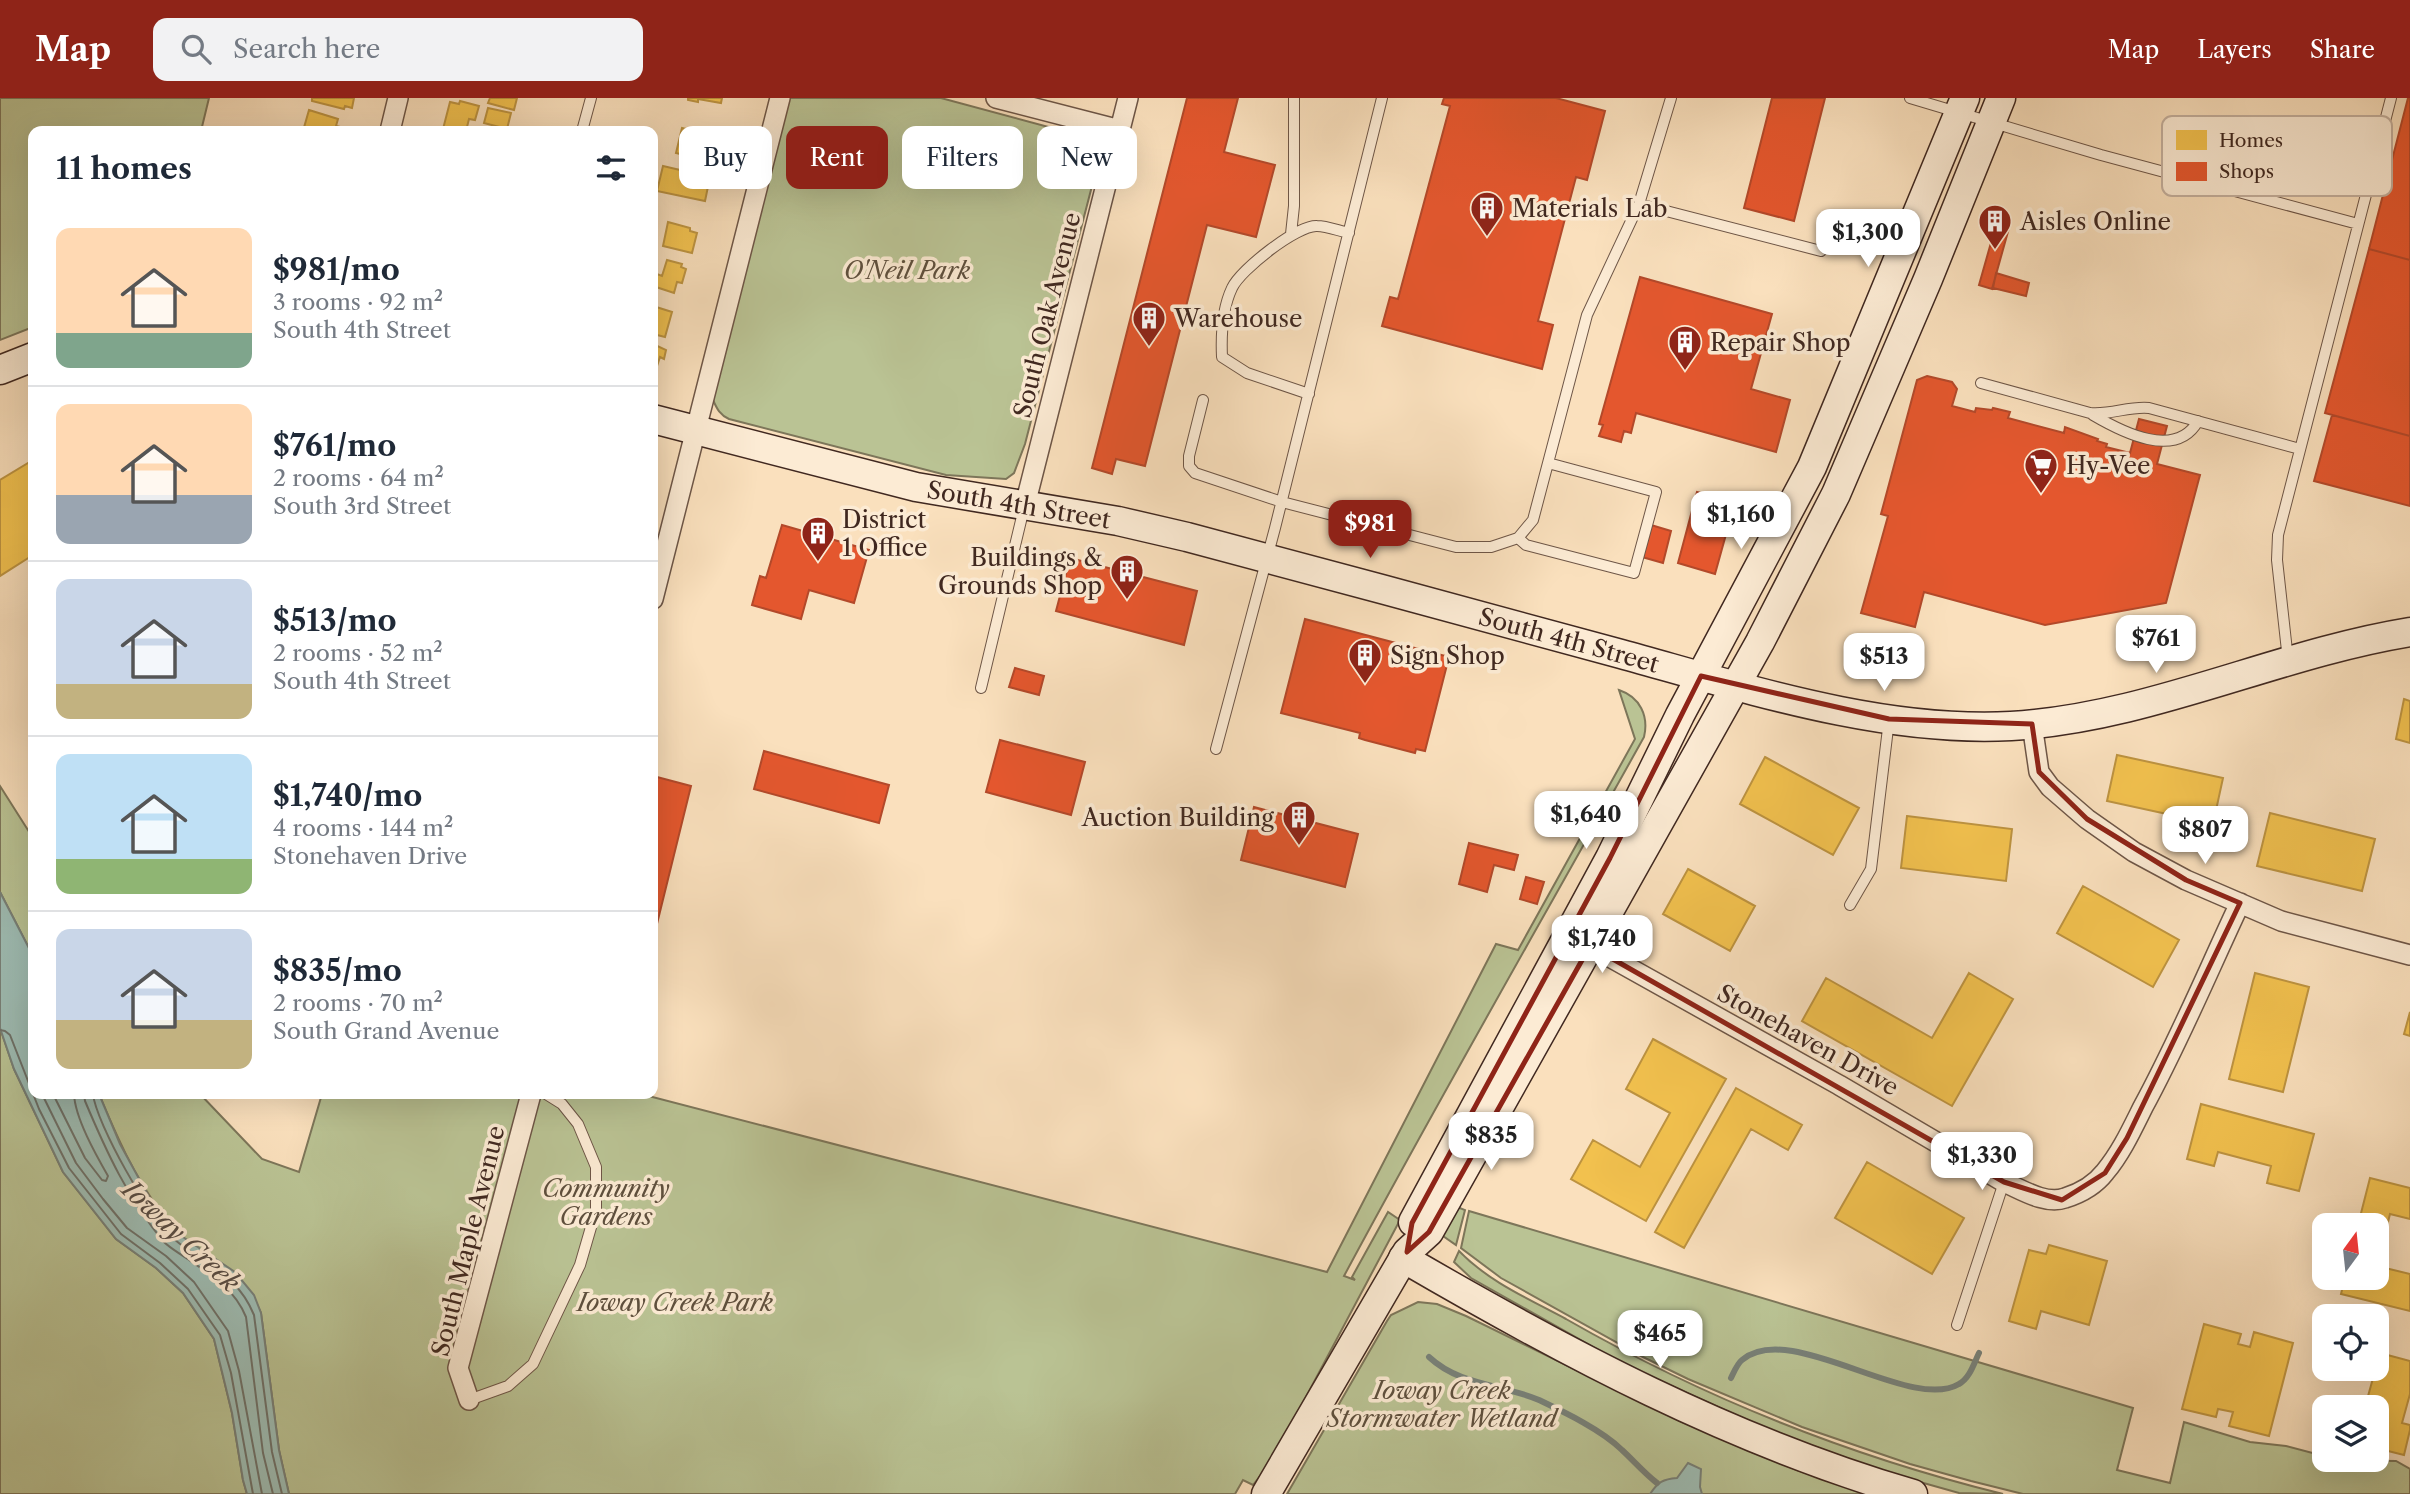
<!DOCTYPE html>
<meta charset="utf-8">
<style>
body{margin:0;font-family:"Libre Caslon Text",serif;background:#f2f2f3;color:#1f2937;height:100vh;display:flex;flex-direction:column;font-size:26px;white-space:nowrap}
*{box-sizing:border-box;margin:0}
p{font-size:23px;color:#747a83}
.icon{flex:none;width:38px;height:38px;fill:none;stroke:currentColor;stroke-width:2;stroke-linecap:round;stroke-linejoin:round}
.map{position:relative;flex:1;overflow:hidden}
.side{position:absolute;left:28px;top:28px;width:630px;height:973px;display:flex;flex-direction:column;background:#fff;border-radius:14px;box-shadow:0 7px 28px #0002}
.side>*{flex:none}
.top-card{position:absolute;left:679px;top:28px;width:665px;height:63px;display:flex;gap:14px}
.needle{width:46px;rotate:15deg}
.tools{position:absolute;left:2312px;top:1115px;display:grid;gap:14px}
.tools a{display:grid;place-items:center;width:77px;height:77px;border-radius:14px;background:#fff;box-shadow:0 7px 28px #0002;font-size:35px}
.price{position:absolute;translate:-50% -60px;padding:0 16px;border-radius:14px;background:#fff;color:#222;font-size:23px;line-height:46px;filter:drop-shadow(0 2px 4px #0008)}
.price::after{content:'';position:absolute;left:50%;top:42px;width:21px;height:16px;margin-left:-10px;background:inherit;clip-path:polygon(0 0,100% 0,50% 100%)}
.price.selected{background:#8f2418;color:#fff}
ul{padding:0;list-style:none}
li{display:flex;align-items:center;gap:21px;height:175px;padding:0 28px}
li+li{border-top:2px solid #e0e1e3}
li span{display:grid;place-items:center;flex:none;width:196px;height:140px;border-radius:14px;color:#555}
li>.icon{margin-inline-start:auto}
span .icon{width:84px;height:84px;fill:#fffc;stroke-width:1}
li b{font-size:30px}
h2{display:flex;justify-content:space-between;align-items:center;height:84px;padding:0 28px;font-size:30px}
.tag{padding:0 24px;border-radius:14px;background:#fff;box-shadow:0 7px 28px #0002;font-size:24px;line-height:63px}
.tag.selected{background:#8f2418;color:#fff}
header{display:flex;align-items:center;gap:42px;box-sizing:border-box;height:98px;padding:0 35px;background:#8f2418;color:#fff}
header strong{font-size:33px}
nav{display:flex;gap:38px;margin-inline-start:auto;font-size:24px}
.search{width:490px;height:63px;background:#f2f2f3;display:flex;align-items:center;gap:18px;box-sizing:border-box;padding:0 24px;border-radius:14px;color:#747a83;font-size:26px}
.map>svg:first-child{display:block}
.green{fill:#bac394;stroke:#7d765a;stroke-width:2}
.water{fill:#9ebdb4;stroke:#788179;stroke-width:2}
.homes{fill:#f2c14e;stroke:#bd9340;stroke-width:2}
.shops{fill:#e4572e;stroke:#b3492a;stroke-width:2}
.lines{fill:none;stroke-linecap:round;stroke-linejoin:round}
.shore{stroke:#6f726a;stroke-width:2}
.stream{stroke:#788179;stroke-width:6}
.lane-casing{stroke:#6e5647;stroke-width:12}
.street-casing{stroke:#6e5647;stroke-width:22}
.secondary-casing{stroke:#402820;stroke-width:31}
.lane{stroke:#fcebd4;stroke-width:10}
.street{stroke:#fcebd4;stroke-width:19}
.secondary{stroke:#fcebd4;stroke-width:28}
.marked{fill:none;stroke:#8f2418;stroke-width:5;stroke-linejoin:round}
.labels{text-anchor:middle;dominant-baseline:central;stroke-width:7;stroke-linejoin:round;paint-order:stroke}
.poi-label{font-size:24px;fill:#402820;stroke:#fcebd4;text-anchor:start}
.park-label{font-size:24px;font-style:italic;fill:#5e4f3d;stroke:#fcebd4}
.street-label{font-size:24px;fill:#402820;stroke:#fcebd4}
.water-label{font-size:26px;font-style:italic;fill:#584d45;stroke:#fcebd4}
.key{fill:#fcebd4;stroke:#c4b09e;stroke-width:2}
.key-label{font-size:19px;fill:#402820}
</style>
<header>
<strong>Map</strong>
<div class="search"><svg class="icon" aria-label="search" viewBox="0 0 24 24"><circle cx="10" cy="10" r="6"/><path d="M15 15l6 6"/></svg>Search here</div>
<nav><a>Map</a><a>Layers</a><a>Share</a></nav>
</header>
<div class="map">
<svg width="2410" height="1396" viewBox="0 0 2410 1396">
<rect width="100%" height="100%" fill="#fae0bd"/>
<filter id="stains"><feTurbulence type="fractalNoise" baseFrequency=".00286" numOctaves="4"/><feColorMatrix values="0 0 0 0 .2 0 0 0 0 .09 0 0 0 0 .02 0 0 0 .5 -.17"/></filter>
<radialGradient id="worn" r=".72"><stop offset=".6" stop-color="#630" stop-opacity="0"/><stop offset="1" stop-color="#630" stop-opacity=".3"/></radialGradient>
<path class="green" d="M0,0H209L201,33H33V229L0,242Z
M788,0H941L1067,34C1082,39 1092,46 1099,61L1025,346L1014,375L1006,381L946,377L729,321C720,317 717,311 713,302Z
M1619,592C1640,599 1649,618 1644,639C1544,819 1441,997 1344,1178L1355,1182L1352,1179L1388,1114L1400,1122L1272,1363L1253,1387L1243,1382L1235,1396H289L279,1352L261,1215C240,1165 212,1167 178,1135C171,1129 166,1121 161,1114C134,1078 116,1037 99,996H200L262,1061L299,1074L322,996H641L1327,1174L1496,846L1518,852L1635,641Z
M0,688L33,740V858L0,794Z
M0,930L14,971L63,1074L116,1141L156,1170L183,1195L214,1241L232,1315L243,1382L247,1396H0Z
M1452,1107L1465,1112L1456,1147L1443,1138L1444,1124Z
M1469,1113L2133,1310L2117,1372L2170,1385L2184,1324L2250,1344L2286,1348L2324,1358V1362L2396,1363L2410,1371V1396H2023L1971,1383L1910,1366L1802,1329L1688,1281L1643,1259L1501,1180L1461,1150Z
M1459,1153C1489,1184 1529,1201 1566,1221C1704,1300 1849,1358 2003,1396L1959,1395L1888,1375L1771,1333L1625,1267L1471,1180L1454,1164Z
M1418,1204L1437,1206L1466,1218L1680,1323L1797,1372L1867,1396H1287L1387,1223L1391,1217Z"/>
<path class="water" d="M0,794L33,858V996H99L120,1046L149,1099L177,1135L235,1174L254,1197L261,1215L279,1352L289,1396H247L243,1382L232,1315L214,1241L183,1195L156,1170L116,1141L63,1074L14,971L0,930Z
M1688,1365L1701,1371L1700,1389L1702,1396H1650C1658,1384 1663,1381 1677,1380Z"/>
<path class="homes" d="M312,0H354L352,10L345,8L344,11L312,3Z
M490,0H517L514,12L488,5Z
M688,0H722L721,5L698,1V4L688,2Z
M460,3L479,8L475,22L469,21L466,33L443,31L450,4L459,6Z
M488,10L511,15L507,31L484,25Z
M309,12L338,21L336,28L340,29L338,33H303Z
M682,30L715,38L714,46L719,47L716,62L709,60V63L676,55Z
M663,68L710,79L705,103L657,93Z
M668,124L690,130V133L697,135L692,155L663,148Z
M667,162L682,166L681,169L686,171L682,185L677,184L674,195L653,188L657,176L662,178Z
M653,208L672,214L665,239L653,236Z
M653,246L666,252L664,261L660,259L657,268L653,267Z
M33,362V457L0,478V382Z
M2404,601L2410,603V645L2396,641Z
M2117,657L2223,680L2213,726L2107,703Z
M1765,659L1859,710L1833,757L1740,706Z
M2270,715L2375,741L2362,793L2257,768Z
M1907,718L2012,731L2006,783L1901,770Z
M1688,771L1755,808L1730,853L1663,816Z
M2083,788L2179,842L2153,889L2057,835Z
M1969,875L2013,901L1952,1008L1802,923L1826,880L1932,940Z
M2255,875L2309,889L2283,994L2229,981Z
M2410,914V938L2404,936Z
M1653,941L1726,981L1646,1123L1571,1081L1593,1042L1640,1069L1670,1015L1626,991Z
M1736,990L1802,1027L1788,1052L1751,1031L1684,1150L1655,1134Z
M2201,1006L2314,1036L2299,1093L2267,1085L2271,1068L2218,1054L2214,1068L2187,1061Z
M1867,1064L1964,1120L1932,1176L1835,1120Z
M2370,1080L2410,1090V1121L2390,1116L2377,1168L2410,1176V1213L2341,1196L2345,1180H2376V1127H2358Z
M2049,1147L2107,1163L2089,1227L2041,1213L2036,1231L2009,1223L2029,1152L2046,1156Z
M2204,1226L2241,1236L2238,1246L2250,1249L2254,1234L2293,1245L2269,1338L2229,1328L2233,1314L2218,1311L2216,1319L2182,1311Z
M2380,1255L2410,1263V1296L2402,1325L2410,1327V1332L2404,1357L2376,1350V1309H2365Z"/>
<path class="shops" d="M1187,0H1238L1224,54L1275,67L1256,139L1207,127L1145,368L1116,361L1112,376L1092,370Z
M1444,0H1556L1605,13L1587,82L1576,79L1538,223L1553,227L1542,271L1382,228L1390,199L1398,201L1450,8L1442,6Z
M1772,0H1825L1794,123L1744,110Z
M2408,0H2410V162L2369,151Z
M1996,127L2009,130L1992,191L1979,187Z
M2369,151L2410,162V338L2325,315Z
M1996,175L2029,185L2026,198L1993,190Z
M1640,179L1772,216L1751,291L1790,302L1776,354L1636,315L1631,335L1624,333L1621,344L1599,338L1603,327L1599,326Z
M1927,278L1952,284L1957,291L1952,308L1975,314L1976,310L1992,312L1993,310L2010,314L2008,320L2064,335L2065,329L2098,341L2097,343L2107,346L2106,349L2130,355L2139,321L2167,328L2157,366L2200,377L2166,505L2045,527L1924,494L1915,529L1861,515L1888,418L1881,416L1917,282Z
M2332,317L2410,338V408L2314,383Z
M1697,394L1735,404L1715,476L1678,465Z
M782,427L869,452L854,505L809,492L801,521L752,507L760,478L766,480Z
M1651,427L1671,433L1663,465L1642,459Z
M1070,460L1197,493L1184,547L1056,513Z
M1305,521L1449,559L1425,653L1416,651L1415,655L1365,642L1359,640L1360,635L1281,615Z
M1015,570L1044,578L1039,597L1009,589Z
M1000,642L1085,664L1071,717L986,694Z
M764,653L889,687L879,725L754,691Z
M657,679L691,688L653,842V695Z
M1254,709L1358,736L1345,789L1241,762Z
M1469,745L1518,757L1514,772L1494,767L1487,794L1459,786Z
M1526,779L1544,784L1537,806L1520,801Z"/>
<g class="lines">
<path class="shore" d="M0,932L5,933L10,937L39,1011L69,1070L121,1136L160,1165L188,1191L220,1237L231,1275L253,1396
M42,996L76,1065L103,1101L127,1130L166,1158L194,1184L228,1233L239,1273L262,1396
M53,996L85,1060L102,1082L106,1083L108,1078C96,1057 75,1020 74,996
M84,996L85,1003C106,1053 129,1103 164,1144C170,1150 179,1155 186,1160C210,1176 234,1190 246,1219L263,1355L273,1396
M93,996C96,1025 150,1121 174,1141C205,1168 237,1175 254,1217L272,1354L282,1396"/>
<path class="stream" d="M1429,1259C1460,1288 1502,1286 1539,1302C1564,1314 1602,1332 1622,1352C1634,1363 1644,1375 1657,1385
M1731,1280C1734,1274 1737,1266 1742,1262C1790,1221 1910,1315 1959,1286C1970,1280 1974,1265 1979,1255"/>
<defs>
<path id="lane" d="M1910,0L2101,57L2358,126
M582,33L591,0
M1639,106L1821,153
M1291,136L1294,108V0
M1981,285L2090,315C2111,317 2129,308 2149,310L2300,351
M1309,296L1247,275L1222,259C1221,237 1222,211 1232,190C1240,172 1297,127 1317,128C1327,128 1339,133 1349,135
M1203,302L1189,358V368L1195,375L1282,404L1456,449H1491L1518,440L1533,422L1587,217L1639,106L1671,0
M2093,317C2122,334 2176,362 2198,323
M1518,440L1526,447L1634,475L1656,394L1548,365
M2288,562L2277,462L2278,437L2391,0
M981,590L1024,410
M1216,651L1275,430L1382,0
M1850,807L1871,771L1889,622
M1957,1227L2004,1084
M469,1302L508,1288L533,1266L580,1167L596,1112V1069L578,1026L562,1006L546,996"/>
<path id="street" d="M996,0L1120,32
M390,33L398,0
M1025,407L1128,0
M653,501L780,0
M2032,626L2039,674L2050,689L2087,721L2134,754L2186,782L2281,823L2410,857
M1590,848L1839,987L2004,1084C2022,1092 2046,1107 2065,1100C2081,1095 2095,1087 2105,1074C2121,1055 2132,1031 2143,1009C2179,943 2208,873 2240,805
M469,1302L458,1270L531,996"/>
<g id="secondary">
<path d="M0,272L33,259"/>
<path id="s1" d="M653,321L916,389L1118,423L1187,439C1332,478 1476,516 1621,556C1745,590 1881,635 2011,628C2149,620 2275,556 2410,534"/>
<path d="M1413,1124L1610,760L1680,617L1812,369L1965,0"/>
<path d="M1403,1160C1566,1255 1731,1343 1913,1396"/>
<path d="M1266,1396L1407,1154L1429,1134L1760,544L1836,396L1928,181L2001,0"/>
</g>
</defs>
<use href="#lane" class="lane-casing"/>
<use href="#street" class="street-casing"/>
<use href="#secondary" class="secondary-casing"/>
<use href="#lane" class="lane"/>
<use href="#street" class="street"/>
<use href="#secondary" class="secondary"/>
</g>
<path class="marked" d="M1701,578L1889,621L2032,626L2039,674L2087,721L2186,782L2240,805L2127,1040L2105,1075L2062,1102L2004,1084L1590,848L1429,1134L1407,1154L1412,1125L1610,760Z"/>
<defs>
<symbol id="building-pin" viewBox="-11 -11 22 30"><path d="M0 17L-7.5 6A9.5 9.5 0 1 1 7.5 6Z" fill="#8f2418" stroke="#fcebd4"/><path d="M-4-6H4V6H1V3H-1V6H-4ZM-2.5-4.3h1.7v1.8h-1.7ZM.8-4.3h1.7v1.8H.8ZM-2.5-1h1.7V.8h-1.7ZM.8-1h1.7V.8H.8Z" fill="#fff"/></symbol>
<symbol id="supermarket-pin" viewBox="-11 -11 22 30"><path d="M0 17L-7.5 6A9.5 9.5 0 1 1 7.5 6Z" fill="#8f2418" stroke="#fcebd4"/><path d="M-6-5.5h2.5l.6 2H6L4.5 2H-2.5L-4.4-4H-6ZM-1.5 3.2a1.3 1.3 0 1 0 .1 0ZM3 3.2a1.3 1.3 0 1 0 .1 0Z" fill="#fff"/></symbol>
</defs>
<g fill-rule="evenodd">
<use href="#building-pin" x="1468" y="91" width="38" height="52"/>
<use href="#building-pin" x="1976" y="104" width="38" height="52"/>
<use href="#building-pin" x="1130" y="201" width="38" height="52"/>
<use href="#building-pin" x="1666" y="225" width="38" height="52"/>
<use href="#supermarket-pin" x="2022" y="348" width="38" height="52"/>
<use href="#building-pin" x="799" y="416" width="38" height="52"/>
<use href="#building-pin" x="1108" y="454" width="38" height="52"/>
<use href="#building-pin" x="1346" y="538" width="38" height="52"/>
<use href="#building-pin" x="1280" y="700" width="38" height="52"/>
</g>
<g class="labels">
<g class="poi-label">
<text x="1512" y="110">Materials Lab</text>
<text x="2020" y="123">Aisles Online</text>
<text x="1174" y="220">Warehouse</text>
<text x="1710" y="244">Repair Shop</text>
<text x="2066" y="367">Hy-Vee</text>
<text x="842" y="421">District<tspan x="842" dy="28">1 Office</tspan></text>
<text x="1102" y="459" text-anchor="end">Buildings &amp;<tspan x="1102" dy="28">Grounds Shop</tspan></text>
<text x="1390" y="557">Sign Shop</text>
<text x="1274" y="719" text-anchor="end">Auction Building</text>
</g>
<g class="park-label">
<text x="907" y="172">O'Neil Park</text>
<text x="606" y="1090">Community<tspan x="606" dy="28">Gardens</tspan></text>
<text x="675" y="1204">Ioway Creek Park</text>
<text x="1442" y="1292">Ioway Creek<tspan x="1442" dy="28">Stormwater Wetland</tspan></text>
</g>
<g class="street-label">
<text transform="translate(1047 217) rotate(-76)">South Oak Avenue</text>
<text stroke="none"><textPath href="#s1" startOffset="376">South 4th Street</textPath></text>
<text stroke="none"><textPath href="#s1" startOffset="943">South 4th Street</textPath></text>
<text transform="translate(1808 942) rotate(29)">Stonehaven Drive</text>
<text transform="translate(468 1143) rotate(-76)">South Maple Avenue</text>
</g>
<g class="water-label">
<text transform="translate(181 1138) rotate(43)">Ioway Creek</text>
</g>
</g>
<rect x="2162" y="18" width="230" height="80" rx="10" class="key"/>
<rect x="2176" y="32" width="31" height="20" fill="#f2c14e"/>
<rect x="2176" y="64" width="31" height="19" fill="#e4572e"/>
<g class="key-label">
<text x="2219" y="49">Homes</text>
<text x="2219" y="80">Shops</text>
</g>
<rect width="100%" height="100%" filter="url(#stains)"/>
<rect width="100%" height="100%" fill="url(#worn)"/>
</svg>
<div class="tools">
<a><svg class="needle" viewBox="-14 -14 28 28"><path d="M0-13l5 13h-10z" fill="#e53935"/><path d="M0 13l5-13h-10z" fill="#747a83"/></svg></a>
<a><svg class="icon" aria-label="locate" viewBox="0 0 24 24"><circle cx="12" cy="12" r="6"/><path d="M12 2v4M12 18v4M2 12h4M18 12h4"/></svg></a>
<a><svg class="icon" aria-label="layers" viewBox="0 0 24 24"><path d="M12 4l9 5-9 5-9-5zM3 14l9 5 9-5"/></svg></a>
</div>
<b class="price" style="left:1868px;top:171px">$1,300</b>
<b class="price" style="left:1741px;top:453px">$1,160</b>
<b class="price selected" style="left:1370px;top:462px">$981</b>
<b class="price" style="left:2156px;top:577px">$761</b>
<b class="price" style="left:1884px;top:595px">$513</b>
<b class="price" style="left:1586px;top:753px">$1,640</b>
<b class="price" style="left:2205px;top:768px">$807</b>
<b class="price" style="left:1602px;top:877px">$1,740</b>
<b class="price" style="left:1491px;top:1074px">$835</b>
<b class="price" style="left:1982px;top:1094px">$1,330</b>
<b class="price" style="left:1660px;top:1272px">$465</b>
<div class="top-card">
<a class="tag">Buy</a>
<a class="tag selected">Rent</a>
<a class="tag">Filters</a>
<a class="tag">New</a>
</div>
<section class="side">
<h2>11 homes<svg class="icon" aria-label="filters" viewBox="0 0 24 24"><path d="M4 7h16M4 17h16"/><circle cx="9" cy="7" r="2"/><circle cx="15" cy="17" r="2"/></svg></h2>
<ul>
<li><span style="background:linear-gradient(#ffd9b3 75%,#7fa58c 0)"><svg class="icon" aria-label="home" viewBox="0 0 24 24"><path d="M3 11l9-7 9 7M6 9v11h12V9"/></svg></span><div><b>$981/mo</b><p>3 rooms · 92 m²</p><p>South 4th Street</p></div></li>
<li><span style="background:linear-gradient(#ffd9b3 65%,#9aa5b1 0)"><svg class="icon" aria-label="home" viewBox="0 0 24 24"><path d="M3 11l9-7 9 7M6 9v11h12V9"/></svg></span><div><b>$761/mo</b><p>2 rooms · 64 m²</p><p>South 3rd Street</p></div></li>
<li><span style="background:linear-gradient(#c9d6e8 75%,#c2b280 0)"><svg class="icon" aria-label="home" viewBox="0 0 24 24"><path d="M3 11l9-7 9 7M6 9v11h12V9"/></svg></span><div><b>$513/mo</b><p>2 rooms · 52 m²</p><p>South 4th Street</p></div></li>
<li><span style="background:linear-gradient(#bfe0f5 75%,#8fb573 0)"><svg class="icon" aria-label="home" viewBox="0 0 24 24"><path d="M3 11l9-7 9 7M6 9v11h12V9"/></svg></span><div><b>$1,740/mo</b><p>4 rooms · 144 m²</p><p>Stonehaven Drive</p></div></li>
<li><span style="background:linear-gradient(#c9d6e8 65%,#c2b280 0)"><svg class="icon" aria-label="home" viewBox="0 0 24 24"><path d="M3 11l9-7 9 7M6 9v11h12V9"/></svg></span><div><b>$835/mo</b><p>2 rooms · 70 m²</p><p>South Grand Avenue</p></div></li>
</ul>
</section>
</div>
